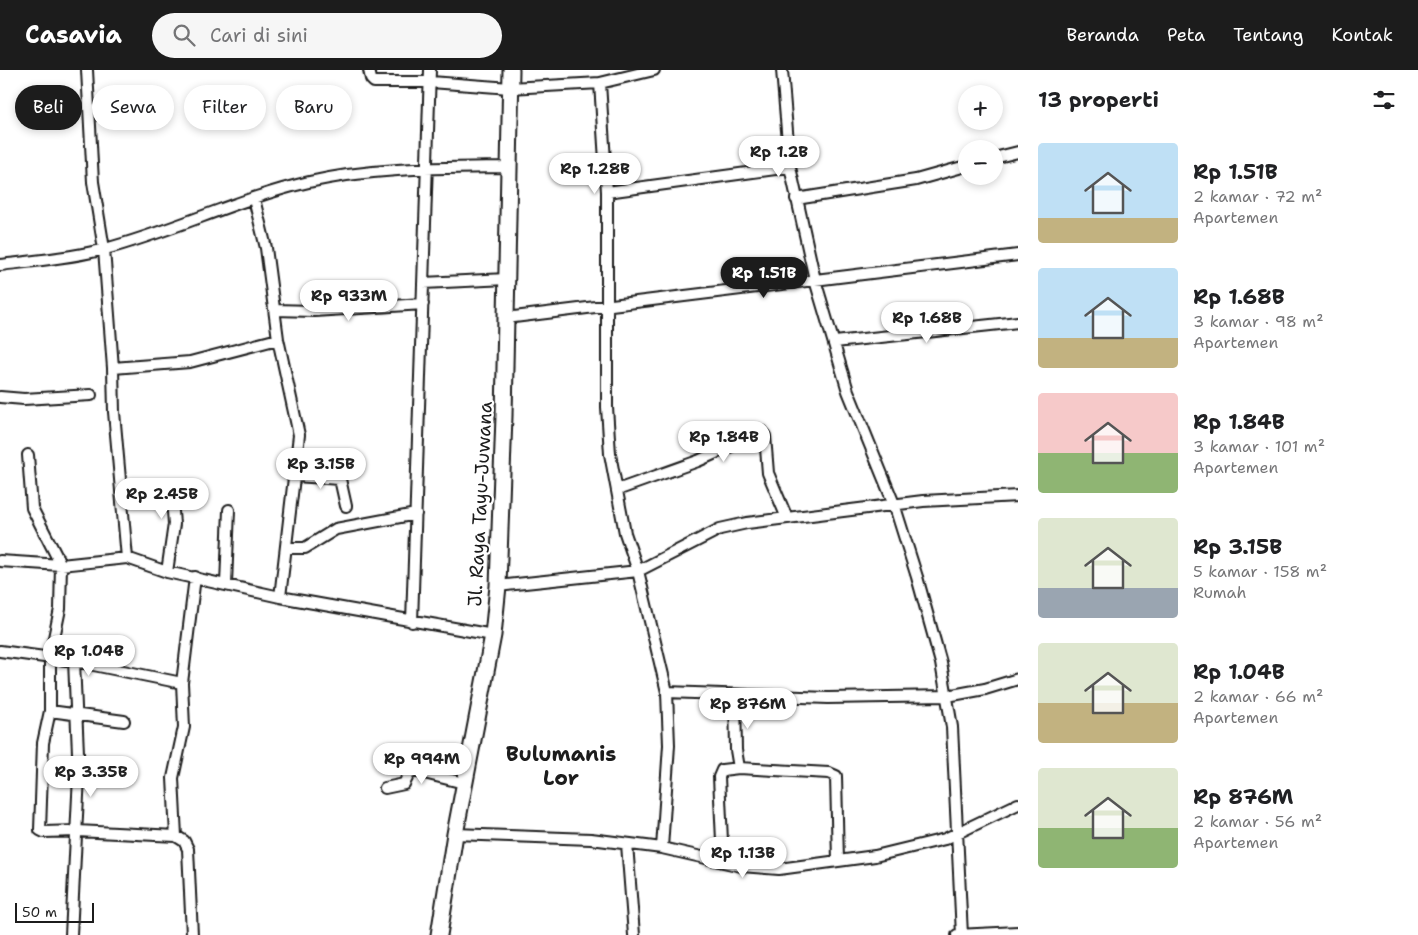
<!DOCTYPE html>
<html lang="id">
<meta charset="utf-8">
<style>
body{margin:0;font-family:"Shantell Sans",sans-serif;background:#f6f6f6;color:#202124;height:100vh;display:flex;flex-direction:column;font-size:19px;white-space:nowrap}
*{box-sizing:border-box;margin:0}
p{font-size:16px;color:#757577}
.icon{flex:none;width:28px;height:28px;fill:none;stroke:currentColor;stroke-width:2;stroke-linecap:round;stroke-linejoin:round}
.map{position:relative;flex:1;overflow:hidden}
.sheet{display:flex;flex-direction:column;background:#fff;width:400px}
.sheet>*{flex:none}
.guide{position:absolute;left:15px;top:15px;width:475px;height:45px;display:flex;gap:10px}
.buttons{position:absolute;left:958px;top:15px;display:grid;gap:10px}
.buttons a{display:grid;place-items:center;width:45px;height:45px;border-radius:50%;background:#fff;box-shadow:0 2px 8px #0003;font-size:25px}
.scale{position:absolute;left:15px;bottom:12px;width:79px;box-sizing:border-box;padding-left:5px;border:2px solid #1c1c1c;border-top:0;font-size:14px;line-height:18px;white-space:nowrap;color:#1c1c1c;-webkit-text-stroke:4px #fff;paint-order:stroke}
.price{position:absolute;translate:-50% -42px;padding:0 11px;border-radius:18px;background:#fff;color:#222;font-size:16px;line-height:32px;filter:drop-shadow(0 1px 2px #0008)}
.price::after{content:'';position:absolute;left:50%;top:30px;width:15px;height:11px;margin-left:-8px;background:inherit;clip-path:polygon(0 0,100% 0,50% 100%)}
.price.current{background:#1c1c1c;color:#fff}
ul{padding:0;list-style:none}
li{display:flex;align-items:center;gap:15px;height:125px;padding:0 20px}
li span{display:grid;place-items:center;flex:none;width:140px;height:100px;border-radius:5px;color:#555}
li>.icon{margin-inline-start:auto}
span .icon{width:60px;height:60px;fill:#fffc;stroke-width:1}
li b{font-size:21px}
h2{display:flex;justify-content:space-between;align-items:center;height:60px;padding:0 20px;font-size:21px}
.chip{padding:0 18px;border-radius:22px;background:#fff;box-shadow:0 2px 8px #0003;font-size:18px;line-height:45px}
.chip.current{background:#1c1c1c;color:#fff}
header{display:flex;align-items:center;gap:30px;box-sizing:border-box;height:70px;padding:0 25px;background:#1c1c1c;color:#fff}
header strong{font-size:24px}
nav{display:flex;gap:28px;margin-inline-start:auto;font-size:18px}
.search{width:350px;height:45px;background:#f6f6f6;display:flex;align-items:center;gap:12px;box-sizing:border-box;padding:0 18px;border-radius:28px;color:#757577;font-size:19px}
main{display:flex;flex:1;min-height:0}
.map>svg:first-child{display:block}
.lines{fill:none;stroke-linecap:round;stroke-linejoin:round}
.minor-casing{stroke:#1c1c1c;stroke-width:14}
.secondary-casing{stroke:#1c1c1c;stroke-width:19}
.minor{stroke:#fff;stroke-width:10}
.secondary{stroke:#fff;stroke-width:15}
.labels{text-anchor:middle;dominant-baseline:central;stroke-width:4.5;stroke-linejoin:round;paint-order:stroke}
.street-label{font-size:19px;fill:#1c1c1c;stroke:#fff}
.quarter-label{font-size:21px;font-weight:bold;fill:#1c1c1c;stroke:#fff}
</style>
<header>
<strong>Casavia</strong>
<div class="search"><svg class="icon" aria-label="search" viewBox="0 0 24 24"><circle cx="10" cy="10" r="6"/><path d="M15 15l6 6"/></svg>Cari di sini</div>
<nav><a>Beranda</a><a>Peta</a><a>Tentang</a><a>Kontak</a></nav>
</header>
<main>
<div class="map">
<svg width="1018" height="865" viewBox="0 0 1018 865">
<rect width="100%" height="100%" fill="#fff"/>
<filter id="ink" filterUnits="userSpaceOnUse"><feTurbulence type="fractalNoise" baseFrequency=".02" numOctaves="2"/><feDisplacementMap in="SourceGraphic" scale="10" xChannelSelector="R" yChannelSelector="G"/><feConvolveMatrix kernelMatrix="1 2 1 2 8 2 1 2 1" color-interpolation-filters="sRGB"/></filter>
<g filter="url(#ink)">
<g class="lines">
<defs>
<path id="minor" d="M87,0L93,112L104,179L113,298L114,342L127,488L167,502L280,527L493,565
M369,0L371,9L374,12H431L510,18L600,13L654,0
M782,0L790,97L815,210L848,321L894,434L917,507L941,593L952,657L962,865
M600,13L607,122V337L610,384L625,463L638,501L667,622L669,675L662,778
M994,88L1018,82
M607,122L790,97
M254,129L266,178L278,269L299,365L280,527
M796,129L916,110L966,96
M0,195C33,191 72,188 105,179C174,161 239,128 309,112C374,97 443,98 509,97
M423,213L507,209
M274,240L314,241L423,234
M506,248L1018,185
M835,272L1018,252
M113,298L190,292L278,269
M0,327L24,329L91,325
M28,385L32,438L61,495L60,539L50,587V641L43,673L40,760L44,762L77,761L176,766L184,771L188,779L192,865
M295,406L340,409L346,436
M617,420L698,391L762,362L765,366L768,403L787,448
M122,425L159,424L172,429L174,454L167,502
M287,478H305L336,459L416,444
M0,491L61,495L127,488
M226,514L229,440
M498,516L638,501L720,459L747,453L923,431L1018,426
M412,552L430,0
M0,581L74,591L182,613
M667,622L828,628L947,626L985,619L1018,609
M735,625L736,680L739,698
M50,641L124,651
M385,718L404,714L409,704L416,701L464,713
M455,764L591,769L662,778L741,796L779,799L875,786L945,769L1018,734
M176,766L173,708L184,657L182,613L195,507
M627,774L634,865
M723,792L719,707L722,700L739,698L829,703L836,706L838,791
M71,865L79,706L74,591
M957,865L1018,862"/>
<path id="secondary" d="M439,865L455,764L493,565L498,516L504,346L511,0"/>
</defs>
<use href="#minor" class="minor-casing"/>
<use href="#secondary" class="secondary-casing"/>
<use href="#minor" class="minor"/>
<use href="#secondary" class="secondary"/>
</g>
</g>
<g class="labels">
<g class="street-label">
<text transform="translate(480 434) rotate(-87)">Jl. Raya Tayu-Juwana</text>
</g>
<g class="quarter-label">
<text x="561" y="684">Bulumanis<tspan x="561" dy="24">Lor</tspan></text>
</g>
</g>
</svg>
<div class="buttons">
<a>+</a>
<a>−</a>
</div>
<div class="scale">50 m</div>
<b class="price" style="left:779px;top:108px">Rp 1.2B</b>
<b class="price" style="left:595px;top:125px">Rp 1.28B</b>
<b class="price current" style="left:764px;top:229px">Rp 1.51B</b>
<b class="price" style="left:349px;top:252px">Rp 933M</b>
<b class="price" style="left:927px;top:274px">Rp 1.68B</b>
<b class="price" style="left:724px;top:393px">Rp 1.84B</b>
<b class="price" style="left:321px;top:420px">Rp 3.15B</b>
<b class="price" style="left:162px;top:450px">Rp 2.45B</b>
<b class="price" style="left:89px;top:607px">Rp 1.04B</b>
<b class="price" style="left:748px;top:660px">Rp 876M</b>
<b class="price" style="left:422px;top:715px">Rp 994M</b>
<b class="price" style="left:91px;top:728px">Rp 3.35B</b>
<b class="price" style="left:743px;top:809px">Rp 1.13B</b>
<div class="guide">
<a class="chip current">Beli</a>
<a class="chip">Sewa</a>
<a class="chip">Filter</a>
<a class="chip">Baru</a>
</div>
</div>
<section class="sheet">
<h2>13 properti<svg class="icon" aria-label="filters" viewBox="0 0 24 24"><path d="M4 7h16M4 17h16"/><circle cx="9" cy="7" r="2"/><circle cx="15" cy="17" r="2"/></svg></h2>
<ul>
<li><span style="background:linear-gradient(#bfe0f5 75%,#c2b280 0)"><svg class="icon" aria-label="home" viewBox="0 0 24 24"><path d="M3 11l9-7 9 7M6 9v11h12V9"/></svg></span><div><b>Rp 1.51B</b><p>2 kamar · 72 m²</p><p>Apartemen</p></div></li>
<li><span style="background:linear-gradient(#bfe0f5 70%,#c2b280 0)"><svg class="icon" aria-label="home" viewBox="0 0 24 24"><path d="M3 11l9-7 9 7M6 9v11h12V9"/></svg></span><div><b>Rp 1.68B</b><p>3 kamar · 98 m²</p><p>Apartemen</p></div></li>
<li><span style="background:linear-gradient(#f6c9c9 60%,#8fb573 0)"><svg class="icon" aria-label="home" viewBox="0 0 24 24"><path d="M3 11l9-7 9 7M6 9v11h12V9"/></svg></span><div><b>Rp 1.84B</b><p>3 kamar · 101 m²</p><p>Apartemen</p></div></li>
<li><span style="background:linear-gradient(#dfe7d0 70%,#9aa5b1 0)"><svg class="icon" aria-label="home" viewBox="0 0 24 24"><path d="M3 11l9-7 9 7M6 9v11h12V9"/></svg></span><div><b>Rp 3.15B</b><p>5 kamar · 158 m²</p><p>Rumah</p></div></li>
<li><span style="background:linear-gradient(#dfe7d0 60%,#c2b280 0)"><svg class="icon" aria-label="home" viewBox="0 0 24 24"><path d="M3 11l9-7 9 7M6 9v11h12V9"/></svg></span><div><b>Rp 1.04B</b><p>2 kamar · 66 m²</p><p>Apartemen</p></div></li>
<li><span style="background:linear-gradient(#dfe7d0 60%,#8fb573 0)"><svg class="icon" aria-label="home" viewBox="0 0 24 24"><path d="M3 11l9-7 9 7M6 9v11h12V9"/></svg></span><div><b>Rp 876M</b><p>2 kamar · 56 m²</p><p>Apartemen</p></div></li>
</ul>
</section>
</main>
